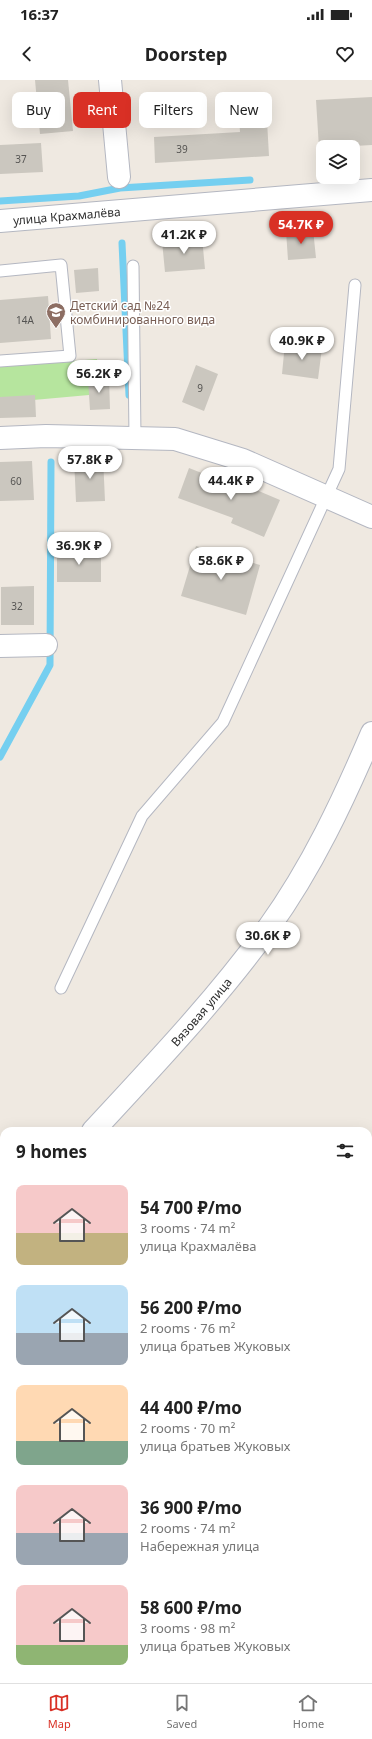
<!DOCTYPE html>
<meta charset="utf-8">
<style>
body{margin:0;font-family:"Noto Sans",sans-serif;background:#f2f2f2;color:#222;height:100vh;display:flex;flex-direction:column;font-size:15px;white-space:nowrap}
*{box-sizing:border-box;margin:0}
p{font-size:13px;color:#767676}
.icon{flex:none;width:22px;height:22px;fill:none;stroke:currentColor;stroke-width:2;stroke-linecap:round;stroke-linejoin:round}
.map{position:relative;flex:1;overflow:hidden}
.panel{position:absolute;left:0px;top:1047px;width:372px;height:556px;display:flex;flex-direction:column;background:#fff;border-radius:12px 12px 0 0;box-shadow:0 4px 16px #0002}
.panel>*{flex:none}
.top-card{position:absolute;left:12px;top:12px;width:348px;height:36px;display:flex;gap:8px}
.controls{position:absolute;left:316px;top:60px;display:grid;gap:8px}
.controls a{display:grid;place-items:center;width:44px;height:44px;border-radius:8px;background:#fff;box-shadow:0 4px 16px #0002;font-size:20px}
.price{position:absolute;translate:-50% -34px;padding:0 9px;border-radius:14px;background:#fff;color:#222;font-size:13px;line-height:26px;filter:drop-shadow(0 1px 2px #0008)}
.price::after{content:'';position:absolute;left:50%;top:24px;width:12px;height:9px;margin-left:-6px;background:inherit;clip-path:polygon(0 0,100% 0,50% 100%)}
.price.active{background:#d93025;color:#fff}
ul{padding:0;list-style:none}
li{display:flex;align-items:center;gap:12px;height:100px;padding:0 16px}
li span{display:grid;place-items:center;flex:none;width:112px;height:80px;border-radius:8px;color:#555}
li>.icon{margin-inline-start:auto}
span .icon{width:48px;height:48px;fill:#fffc;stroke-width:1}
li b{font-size:17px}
h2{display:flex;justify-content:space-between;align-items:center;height:48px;padding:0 16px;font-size:17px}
.tag{padding:0 14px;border-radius:8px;background:#fff;box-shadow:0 4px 16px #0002;font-size:14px;line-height:36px}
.tag.active{background:#d93025;color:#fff}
.status{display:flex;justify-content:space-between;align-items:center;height:28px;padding:0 20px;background:#fff;direction:ltr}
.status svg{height:11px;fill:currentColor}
header{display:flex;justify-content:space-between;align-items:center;height:52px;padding:0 16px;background:#fff;font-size:18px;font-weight:700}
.menu{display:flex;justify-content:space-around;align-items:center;height:56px;border-top:1px solid #e0e0e0;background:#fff;font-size:11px;color:#767676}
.menu a{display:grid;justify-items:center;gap:2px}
.menu .active{color:#d93025}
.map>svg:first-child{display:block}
.green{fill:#b6e59e}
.water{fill:#75cff0}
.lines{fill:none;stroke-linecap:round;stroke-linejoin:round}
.stream{stroke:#75cff0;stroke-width:7}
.building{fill:#cbc7bf}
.lane-casing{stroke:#b4b7c1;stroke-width:13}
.street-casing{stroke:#b4b7c1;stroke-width:24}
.secondary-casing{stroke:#b4b7c1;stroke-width:24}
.lane{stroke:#fff;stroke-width:11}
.street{stroke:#fff;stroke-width:22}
.secondary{stroke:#fff;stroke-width:22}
.labels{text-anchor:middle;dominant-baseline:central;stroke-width:3;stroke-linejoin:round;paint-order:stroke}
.number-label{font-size:10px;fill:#555452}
.street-label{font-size:12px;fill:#2e2e2e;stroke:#fff}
.education-label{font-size:12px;fill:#785e54;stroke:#fff;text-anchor:start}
</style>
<div class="status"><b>16:37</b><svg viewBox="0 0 49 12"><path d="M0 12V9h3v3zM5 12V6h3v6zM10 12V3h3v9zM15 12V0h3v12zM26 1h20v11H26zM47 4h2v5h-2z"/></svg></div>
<header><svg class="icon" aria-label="back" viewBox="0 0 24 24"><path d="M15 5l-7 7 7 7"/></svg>Doorstep<svg class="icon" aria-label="heart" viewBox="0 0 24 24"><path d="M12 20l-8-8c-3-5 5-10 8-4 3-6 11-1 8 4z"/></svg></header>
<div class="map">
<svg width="372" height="1603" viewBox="0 0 372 1603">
<rect width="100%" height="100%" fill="#efe9e1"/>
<path class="green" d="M97,279L100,314L0,323V287Z"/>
<path class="water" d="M0,1344L4,1345V1599H368V1415L372,1416V1603H0Z"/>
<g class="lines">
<path class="stream" d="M0,121L79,116L120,108L250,100
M122,163L129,315
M0,677L50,585L51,382"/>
</g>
<path class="building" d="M35,0H68L73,51L40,54Z
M372,17V65L319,68L316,20Z
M266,23L269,76L155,83L154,57L240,52L238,25Z
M41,63L43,92L0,94V65Z
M313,149L316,178L288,180L286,151Z
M202,157L205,189L165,192L162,161Z
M98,188L99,211L76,213L74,190Z
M48,216L51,259L0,263V220Z
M285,263L322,268L318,299L282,294Z
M196,285L218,294L204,331L182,322Z
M109,298L110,329L90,330L88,299Z
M35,315L36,337L0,338V317Z
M103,377L105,421L76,422L74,378Z
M32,381L34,420L0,421V382Z
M189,388L245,410L247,406L280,420L264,457L231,443L233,438L178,418Z
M196,466L260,485L246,535L181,516Z
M57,469H101V502H57Z
M34,506V545H1V507Z"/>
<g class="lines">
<defs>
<path id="lane" d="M133,186L135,357
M0,191L61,185L70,276L0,281
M61,908L142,736L223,642L339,389L355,205"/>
<path id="street" d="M110,0L119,97
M0,358L46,356L175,359L243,380L372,437
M0,566L46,565"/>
<g id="secondary">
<path id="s1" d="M0,141L372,110"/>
<path id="s2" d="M93,1051C154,985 216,920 269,847C312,787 343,721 372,653"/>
<path d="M0,1152L4,1147"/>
</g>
</defs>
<use href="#lane" class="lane-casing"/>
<use href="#street" class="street-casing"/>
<use href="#secondary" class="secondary-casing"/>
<use href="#lane" class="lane"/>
<use href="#street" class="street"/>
<use href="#secondary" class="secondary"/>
</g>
<defs>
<symbol id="school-pin" viewBox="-11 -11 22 30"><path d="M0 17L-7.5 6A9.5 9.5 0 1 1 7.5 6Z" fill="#8d6e63" stroke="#fff"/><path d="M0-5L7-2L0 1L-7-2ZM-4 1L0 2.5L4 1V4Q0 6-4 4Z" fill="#fff"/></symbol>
</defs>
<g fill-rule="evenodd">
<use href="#school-pin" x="45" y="221" width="22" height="30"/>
</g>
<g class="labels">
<g class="number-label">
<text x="182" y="69">39</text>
<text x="21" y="79">37</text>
<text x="25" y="240">14А</text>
<text x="200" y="308">9</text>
<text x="16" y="401">60</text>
<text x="17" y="526">32</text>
</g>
<g class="street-label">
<text stroke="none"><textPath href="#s1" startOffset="67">улица Крахмалёва</textPath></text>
<text stroke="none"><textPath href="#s2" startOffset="161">Вязовая улица</textPath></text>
</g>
<g class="education-label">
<text x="70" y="225">Детский сад №24<tspan x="70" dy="14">комбинированного вида</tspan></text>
</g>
</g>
</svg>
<div class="controls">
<a><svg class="icon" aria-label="layers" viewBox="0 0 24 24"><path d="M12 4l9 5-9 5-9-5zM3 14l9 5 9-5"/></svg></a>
</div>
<b class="price active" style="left:301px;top:165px">54.7K ₽</b>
<b class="price" style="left:184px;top:175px">41.2K ₽</b>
<b class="price" style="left:302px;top:281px">40.9K ₽</b>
<b class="price" style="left:99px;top:314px">56.2K ₽</b>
<b class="price" style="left:90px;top:400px">57.8K ₽</b>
<b class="price" style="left:231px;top:421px">44.4K ₽</b>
<b class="price" style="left:79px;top:486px">36.9K ₽</b>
<b class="price" style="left:221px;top:501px">58.6K ₽</b>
<b class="price" style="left:268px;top:876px">30.6K ₽</b>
<div class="top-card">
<a class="tag">Buy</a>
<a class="tag active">Rent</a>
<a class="tag">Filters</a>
<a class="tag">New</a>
</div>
<section class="panel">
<h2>9 homes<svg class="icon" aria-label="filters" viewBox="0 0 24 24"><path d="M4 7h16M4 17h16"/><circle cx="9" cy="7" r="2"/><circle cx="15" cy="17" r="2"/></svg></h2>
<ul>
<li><span style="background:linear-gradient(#f6c9c9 60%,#c2b280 0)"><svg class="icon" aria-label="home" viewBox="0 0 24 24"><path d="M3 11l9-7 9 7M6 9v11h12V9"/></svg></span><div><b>54 700 ₽/mo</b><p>3 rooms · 74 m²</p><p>улица Крахмалёва</p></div></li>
<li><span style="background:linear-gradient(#bfe0f5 60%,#9aa5b1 0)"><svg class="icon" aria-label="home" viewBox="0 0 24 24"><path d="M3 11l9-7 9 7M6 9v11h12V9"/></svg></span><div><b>56 200 ₽/mo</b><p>2 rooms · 76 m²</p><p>улица братьев Жуковых</p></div></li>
<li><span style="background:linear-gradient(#ffd9b3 70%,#7fa58c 0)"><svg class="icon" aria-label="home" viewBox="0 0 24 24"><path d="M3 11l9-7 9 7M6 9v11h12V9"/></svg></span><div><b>44 400 ₽/mo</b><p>2 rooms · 70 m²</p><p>улица братьев Жуковых</p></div></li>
<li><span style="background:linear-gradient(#f6c9c9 60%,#9aa5b1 0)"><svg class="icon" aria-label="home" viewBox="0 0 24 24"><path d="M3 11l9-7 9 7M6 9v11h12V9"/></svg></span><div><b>36 900 ₽/mo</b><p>2 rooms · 74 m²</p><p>Набережная улица</p></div></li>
<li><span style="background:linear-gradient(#f6c9c9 75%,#8fb573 0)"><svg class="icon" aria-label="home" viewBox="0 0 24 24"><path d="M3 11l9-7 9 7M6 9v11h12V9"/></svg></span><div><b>58 600 ₽/mo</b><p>3 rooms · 98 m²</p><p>улица братьев Жуковых</p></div></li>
</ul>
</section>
</div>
<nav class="menu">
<a class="active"><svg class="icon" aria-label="map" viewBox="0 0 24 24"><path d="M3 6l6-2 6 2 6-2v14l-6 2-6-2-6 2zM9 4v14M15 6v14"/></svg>Map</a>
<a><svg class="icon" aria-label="saved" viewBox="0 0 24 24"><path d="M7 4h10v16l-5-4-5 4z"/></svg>Saved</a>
<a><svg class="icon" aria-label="home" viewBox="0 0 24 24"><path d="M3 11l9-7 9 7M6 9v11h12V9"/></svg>Home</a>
</nav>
